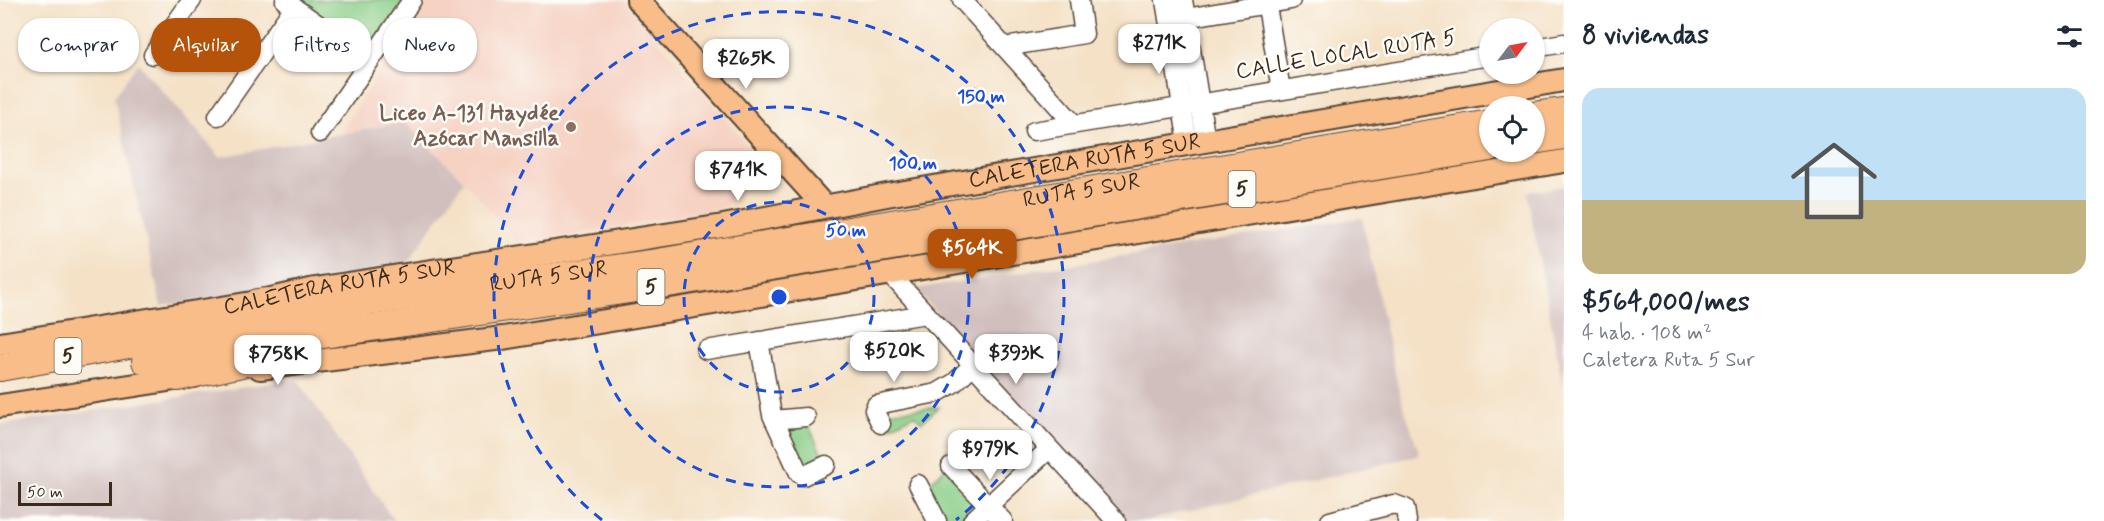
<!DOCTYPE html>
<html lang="es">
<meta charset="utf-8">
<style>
body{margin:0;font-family:Mynerve,sans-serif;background:#f2f2f3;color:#1f2937;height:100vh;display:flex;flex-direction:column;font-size:22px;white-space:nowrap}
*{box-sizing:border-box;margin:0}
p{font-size:20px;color:#747a83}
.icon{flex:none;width:33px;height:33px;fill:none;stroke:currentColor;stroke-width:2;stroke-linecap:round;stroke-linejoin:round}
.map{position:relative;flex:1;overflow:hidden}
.side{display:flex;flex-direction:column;background:#fff;width:540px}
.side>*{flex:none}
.top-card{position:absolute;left:18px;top:18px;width:570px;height:54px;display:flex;gap:12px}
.needle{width:39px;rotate:58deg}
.fabs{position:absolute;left:1479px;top:18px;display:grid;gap:12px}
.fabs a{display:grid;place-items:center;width:66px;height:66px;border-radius:50%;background:#fff;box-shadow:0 2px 4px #0004;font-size:30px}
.scale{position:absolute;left:18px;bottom:15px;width:94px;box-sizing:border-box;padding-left:6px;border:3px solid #3b2a1e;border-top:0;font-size:16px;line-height:21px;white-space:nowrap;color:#3b2a1e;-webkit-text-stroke:4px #fdfcf7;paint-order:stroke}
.price{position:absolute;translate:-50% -51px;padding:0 14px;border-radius:12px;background:#fff;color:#222;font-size:20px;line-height:39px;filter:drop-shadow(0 2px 3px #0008)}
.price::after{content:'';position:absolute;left:50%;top:36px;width:18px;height:14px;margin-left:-9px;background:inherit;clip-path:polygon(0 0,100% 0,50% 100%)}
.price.active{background:#b45309;color:#fff}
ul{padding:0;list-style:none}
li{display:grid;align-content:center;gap:12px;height:318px;padding:0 18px}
li span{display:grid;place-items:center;height:186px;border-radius:18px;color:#555}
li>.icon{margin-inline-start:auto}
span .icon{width:108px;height:108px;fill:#fffc;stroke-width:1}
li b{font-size:26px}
h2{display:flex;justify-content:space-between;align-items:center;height:72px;padding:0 18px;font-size:26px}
.tag{padding:0 21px;border-radius:24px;background:#fff;box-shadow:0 2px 4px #0004;font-size:21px;line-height:54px}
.tag.active{background:#b45309;color:#fff}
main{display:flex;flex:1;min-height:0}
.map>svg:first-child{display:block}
.built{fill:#f6d2c3}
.industrial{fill:#d1bfbd}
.green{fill:#89cd87;stroke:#627c52;stroke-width:1.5}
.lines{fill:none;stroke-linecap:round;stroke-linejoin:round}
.minor-casing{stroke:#574537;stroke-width:21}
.major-casing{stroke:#574537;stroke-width:26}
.highway-casing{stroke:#574537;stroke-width:28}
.minor{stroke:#fff;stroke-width:18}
.major{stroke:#f8bd89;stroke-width:22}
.highway{stroke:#f8bd89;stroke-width:26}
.ring{fill:none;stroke:#1d4ed8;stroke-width:3;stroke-dasharray:10 8}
.education-dot{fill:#8d6e63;stroke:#fdfcf7;stroke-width:2}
.labels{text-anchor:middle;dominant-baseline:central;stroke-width:5;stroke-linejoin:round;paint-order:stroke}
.shield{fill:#fdfcf7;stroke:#75695f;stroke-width:1.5}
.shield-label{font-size:21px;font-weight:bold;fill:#3b2a1e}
.street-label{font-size:22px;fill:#3b2a1e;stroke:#fdfcf7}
.education-label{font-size:22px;font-weight:bold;fill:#785e54;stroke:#fdfcf7;text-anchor:end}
.centre{fill:#1d4ed8;stroke:#fdfcf7;stroke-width:3}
.ring-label{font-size:18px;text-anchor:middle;font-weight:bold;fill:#1d4ed8;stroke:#fdfcf7;stroke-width:5;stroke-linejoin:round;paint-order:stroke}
</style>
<main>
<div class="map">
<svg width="1564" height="521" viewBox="0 0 1564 521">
<rect width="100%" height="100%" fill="#fdfcf7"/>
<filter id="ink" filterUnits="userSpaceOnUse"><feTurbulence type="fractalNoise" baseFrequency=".0167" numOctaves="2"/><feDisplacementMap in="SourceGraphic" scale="12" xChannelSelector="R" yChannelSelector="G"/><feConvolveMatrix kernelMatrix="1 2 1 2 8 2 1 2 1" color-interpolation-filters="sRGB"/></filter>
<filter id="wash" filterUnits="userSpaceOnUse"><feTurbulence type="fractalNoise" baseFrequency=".008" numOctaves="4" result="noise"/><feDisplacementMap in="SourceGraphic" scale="24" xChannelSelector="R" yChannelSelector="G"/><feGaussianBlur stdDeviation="1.35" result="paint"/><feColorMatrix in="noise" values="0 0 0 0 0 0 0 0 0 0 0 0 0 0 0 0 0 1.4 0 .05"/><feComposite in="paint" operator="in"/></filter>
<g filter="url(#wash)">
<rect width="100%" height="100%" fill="#f4e1c6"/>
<path class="built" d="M426,0H623L765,165L723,208L520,244L464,181L404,122L340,133Z"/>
<path class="industrial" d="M138,63L220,157L404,122L464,181L406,265L161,306L114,97Z
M1564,186V393L1527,192Z
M1362,218L1399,392L1420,455L1146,521H1122L915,289Z
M297,379L394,521H0V425Z"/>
<path class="green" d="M296,0H406L373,46H360Z
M939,407L922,422L914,415L891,427L885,412Z
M808,424L824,459L804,469L787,433Z
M945,468L979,505L960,521H942L926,487Z"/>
</g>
<g filter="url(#ink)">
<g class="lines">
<defs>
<path id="minor" d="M962,0L1074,124
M1165,0L1188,144
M1183,0L1206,141
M1266,0L1281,90
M285,1L369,60
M1186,18L1291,0
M1005,47L1084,34L1079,0
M1534,48L1564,43
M153,55L192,0
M218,116L294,7
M1034,131L1490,56
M320,133L412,0
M889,273L1116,521
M759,341L772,415L799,473L803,476L826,465
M706,350L926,314
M774,420L806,417
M881,424L874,410L876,405L937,393L954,383L973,365
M951,466L1003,521
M918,484L937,521
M972,521L1049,449
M1330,521L1394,504L1405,508L1407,521"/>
<g id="major">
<path d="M638,0L824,206"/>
<path id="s1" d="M0,344L258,302L315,289L723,226L887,195L1564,80"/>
<path d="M260,368L503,338L1564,161"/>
<path d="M0,406L194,376"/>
</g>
<g id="highway">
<path d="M1534,115L1564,111"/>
<path d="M1534,141L1564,136"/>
<path d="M258,302L318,297"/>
<path d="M145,361L650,287L1490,148"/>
<path id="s2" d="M0,368L376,301L651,263L1490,123"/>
<path d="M177,378L279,356"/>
</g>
</defs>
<use href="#minor" class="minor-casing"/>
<use href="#major" class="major-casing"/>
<use href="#highway" class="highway-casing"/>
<use href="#minor" class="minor"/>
<use href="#major" class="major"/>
<use href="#highway" class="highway"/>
</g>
</g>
<g class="ring">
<circle cx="779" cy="297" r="95"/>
<circle cx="779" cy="297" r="190"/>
<path d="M602 520A285 285 0 1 1 956 520"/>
</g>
<circle class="education-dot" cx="571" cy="127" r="6"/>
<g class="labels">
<g class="shield">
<rect x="1228.5" y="171" width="27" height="36" rx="4.5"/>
<rect x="637.5" y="269" width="27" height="36" rx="4.5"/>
<rect x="54.5" y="338" width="27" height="36" rx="4.5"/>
</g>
<g class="shield-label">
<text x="1242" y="189">5</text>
<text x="651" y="287">5</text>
<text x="68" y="356">5</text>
</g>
<g class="street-label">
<text transform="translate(1346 55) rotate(-9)">CALLE LOCAL RUTA 5</text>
<text stroke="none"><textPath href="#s1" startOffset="1100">CALETERA RUTA 5 SUR</textPath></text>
<text stroke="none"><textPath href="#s2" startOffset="1096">RUTA 5 SUR</textPath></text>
<text stroke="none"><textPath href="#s2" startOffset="556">RUTA 5 SUR</textPath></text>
<text stroke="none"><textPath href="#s1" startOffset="344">CALETERA RUTA 5 SUR</textPath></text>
</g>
<g class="education-label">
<text x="559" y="114">Liceo A-131 Haydée<tspan x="559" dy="25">Azócar Mansilla</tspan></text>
</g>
</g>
<circle cx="779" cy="297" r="9" class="centre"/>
<g class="ring-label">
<text x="981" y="102">150 m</text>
<text x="913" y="169">100 m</text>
<text x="846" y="236">50 m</text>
</g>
</svg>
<div class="fabs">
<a><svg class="needle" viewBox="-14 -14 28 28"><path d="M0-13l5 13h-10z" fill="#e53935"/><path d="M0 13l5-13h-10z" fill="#747a83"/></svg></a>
<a><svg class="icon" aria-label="locate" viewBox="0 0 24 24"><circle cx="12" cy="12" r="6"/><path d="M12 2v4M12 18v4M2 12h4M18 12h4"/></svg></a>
</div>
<div class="scale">50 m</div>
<b class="price" style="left:1159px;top:75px">$271K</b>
<b class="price" style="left:746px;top:90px">$265K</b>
<b class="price" style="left:738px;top:202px">$741K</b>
<b class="price active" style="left:972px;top:280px">$564K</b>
<b class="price" style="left:894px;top:383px">$520K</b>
<b class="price" style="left:1016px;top:385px">$393K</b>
<b class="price" style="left:278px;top:386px">$758K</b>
<b class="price" style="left:990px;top:481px">$979K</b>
<div class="top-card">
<a class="tag">Comprar</a>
<a class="tag active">Alquilar</a>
<a class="tag">Filtros</a>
<a class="tag">Nuevo</a>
</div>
</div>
<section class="side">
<h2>8 viviendas<svg class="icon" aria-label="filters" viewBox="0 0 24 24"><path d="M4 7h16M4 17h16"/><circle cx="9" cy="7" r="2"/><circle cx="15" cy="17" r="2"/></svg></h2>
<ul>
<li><span style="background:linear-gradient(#bfe0f5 60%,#c2b280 0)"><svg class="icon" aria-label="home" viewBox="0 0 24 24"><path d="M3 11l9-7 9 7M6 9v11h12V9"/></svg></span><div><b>$564,000/mes</b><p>4 hab. · 108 m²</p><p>Caletera Ruta 5 Sur</p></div></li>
</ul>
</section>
</main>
